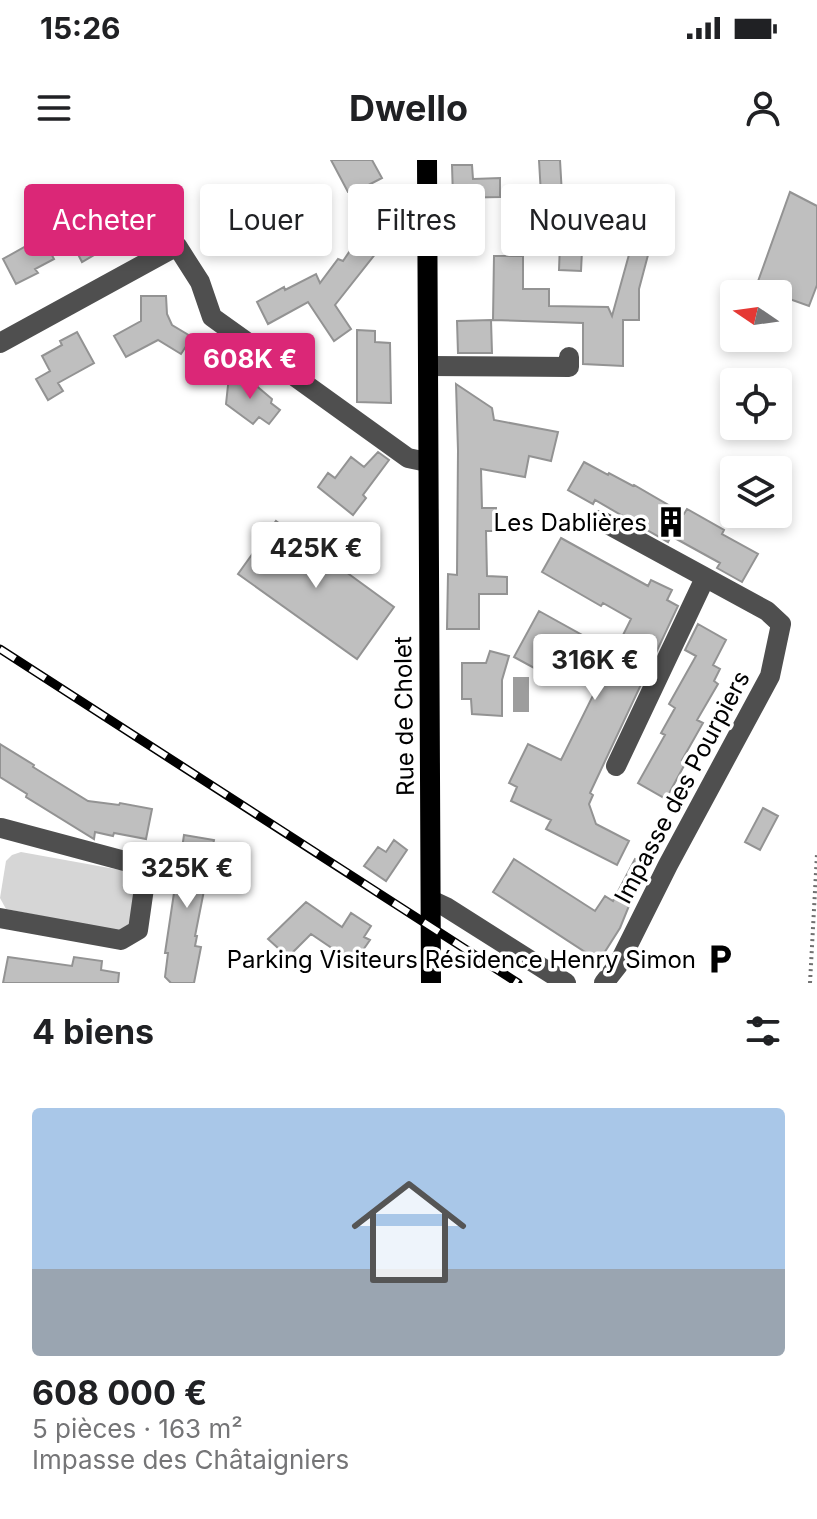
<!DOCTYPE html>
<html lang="fr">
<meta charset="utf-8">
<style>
body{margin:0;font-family:Inter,sans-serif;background:#f2f2f2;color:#202124;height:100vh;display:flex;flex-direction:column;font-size:30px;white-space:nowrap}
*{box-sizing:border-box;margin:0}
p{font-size:26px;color:#757577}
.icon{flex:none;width:44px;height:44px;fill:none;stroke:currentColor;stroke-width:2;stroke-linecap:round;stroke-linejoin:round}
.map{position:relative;height:823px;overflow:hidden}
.drawer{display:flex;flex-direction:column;background:#fff;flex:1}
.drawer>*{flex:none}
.banner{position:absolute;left:24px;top:24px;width:770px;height:72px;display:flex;gap:16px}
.needle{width:52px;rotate:283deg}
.controls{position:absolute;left:720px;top:120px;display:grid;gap:16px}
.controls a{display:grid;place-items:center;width:72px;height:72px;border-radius:8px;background:#fff;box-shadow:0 4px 12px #0003;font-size:40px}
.price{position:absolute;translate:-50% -68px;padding:0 18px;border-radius:8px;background:#fff;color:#222;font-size:26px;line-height:52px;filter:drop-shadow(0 2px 4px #0008)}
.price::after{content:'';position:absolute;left:50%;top:48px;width:24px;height:18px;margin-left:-12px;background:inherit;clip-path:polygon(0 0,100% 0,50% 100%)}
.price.active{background:#db2777;color:#fff}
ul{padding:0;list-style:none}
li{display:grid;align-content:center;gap:16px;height:424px;padding:0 32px}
li span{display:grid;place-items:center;height:248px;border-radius:8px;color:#555}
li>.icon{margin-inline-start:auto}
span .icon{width:144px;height:144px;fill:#fffc;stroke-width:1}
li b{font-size:34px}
h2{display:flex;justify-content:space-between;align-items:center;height:96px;padding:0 32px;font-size:34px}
.pill{padding:0 28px;border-radius:8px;background:#fff;box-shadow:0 4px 12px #0003;font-size:28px;line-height:72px}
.pill.active{background:#db2777;color:#fff}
.status{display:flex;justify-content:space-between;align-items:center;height:56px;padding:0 40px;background:#fff;direction:ltr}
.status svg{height:22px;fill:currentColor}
header{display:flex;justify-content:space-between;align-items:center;height:104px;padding:0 32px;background:#fff;font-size:36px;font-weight:700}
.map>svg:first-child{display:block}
.green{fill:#d6d6d6}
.water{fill:#9d9d9d}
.building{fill:#bfbfbf;stroke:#939393;stroke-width:2}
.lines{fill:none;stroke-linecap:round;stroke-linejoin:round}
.path{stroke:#717171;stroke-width:4;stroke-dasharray:2 4;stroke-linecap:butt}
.minor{stroke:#4f4f4f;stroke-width:20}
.major{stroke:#000;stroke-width:20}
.rail-casing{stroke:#000;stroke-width:9}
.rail{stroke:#fff;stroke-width:6;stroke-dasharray:18;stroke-linecap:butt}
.labels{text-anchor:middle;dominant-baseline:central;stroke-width:7;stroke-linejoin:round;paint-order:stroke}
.poi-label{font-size:24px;fill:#000;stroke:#fff;text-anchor:end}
.street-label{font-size:24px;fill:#000;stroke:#fff}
</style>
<div class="status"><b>15:26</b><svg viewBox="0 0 49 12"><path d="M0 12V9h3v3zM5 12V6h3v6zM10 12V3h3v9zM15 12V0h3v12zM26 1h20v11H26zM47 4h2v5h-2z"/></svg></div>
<header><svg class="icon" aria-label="menu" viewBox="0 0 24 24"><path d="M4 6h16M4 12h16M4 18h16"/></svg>Dwello<svg class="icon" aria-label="person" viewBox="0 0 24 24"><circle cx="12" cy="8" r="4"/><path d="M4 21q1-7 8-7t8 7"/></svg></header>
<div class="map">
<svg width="817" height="823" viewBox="0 0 817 823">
<rect width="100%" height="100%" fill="#fff"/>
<path class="green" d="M21,692L126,711L133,716L137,723L129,766L118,771L6,749L0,738L6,701L12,695Z"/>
<path class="water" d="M513,517H529V552H513Z"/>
<path class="building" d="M331,0H372L382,18L355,32H348Z
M539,0H560L562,35H541Z
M452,5H472L473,19L500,18V37L453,38Z
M615,29L670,30V61L636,52L627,88L604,83L615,38Z
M790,32L817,46V125L809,146L756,127Z
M235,33L269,56L254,78L242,70L239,74L217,59Z
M104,36L113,53L127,46L138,66L100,89L101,91L82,102L70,79L83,72L81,68L92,62L84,47Z
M387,51L401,66L380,88L335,145L351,169L334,181L308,142L268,164L257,142L284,127L285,130L316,114L320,123L338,99L343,101L362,73Z
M42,77L54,99L35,109L38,113L16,124L3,99Z
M560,83L582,91L581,111L559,110Z
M630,91L648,95L639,129V160H623V206L583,204V163L493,160L494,96H523V129H549V146L608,147L612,156Z
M141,136H166L167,154L172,165L192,177L181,194L158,180L126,197L114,176L141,161Z
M491,160L492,193H458L457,161Z
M357,170L375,171V182L390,183L391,243L357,242Z
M77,172L94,203L58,223L63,231L48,240L36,219L50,211L42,196L62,185L60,181Z
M229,216L247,218L272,239L271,243L280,250L269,264L259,257L253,264L226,244Z
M456,224L492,248L494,260L558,272L551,301L529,296L525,317L481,309L482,348H496L495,371H486L487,416L507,417V434H479V469H447L448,414L457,415L458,290Z
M378,292L389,300L363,335L366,338L353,355L318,327L328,313L335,318L351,297L364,307Z
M584,302L608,315L609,313L633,326L634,325L684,354L687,349L724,370L722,374L758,394L742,422L717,408L720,403L671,376L668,382L595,340L593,344L568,330Z
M276,361L394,447L357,499L238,414Z
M561,378L648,426L651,420L672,430L667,440L678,446L590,633L593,635L589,644L596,664L629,681L617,705L546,669L551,660L511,641L517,627L509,623L528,584L561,600L631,459L603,443L601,446L542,412Z
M539,451L582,475L558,521L514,497Z
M698,464L726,480L713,505L720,509L714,521L718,524L697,560L703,563L682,600L686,602L666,639L638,623L665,575L661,573L675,548L669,544L696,496L685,490Z
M490,491L509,496L502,520V556L472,554L471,539H462V503H486Z
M0,584L34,605L33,607L88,641L119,645L120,643L152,649L146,679L114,673L113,676L95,672L94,679L26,637L27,634L0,617Z
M763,648L778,656L760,690L745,682Z
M184,675L214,680L195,776H197L195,786L201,787L194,823H171L165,817L168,793H165L174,733H172L176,708H179Z
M394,680L407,690L386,721L364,706L378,687L386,692Z
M514,699L595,751L605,736L613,741L635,699L646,704L620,768L599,801L493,732Z
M306,742L342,767L351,753L371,766L364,777L370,780L354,803L311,774L288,797L268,779Z
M8,797L72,806L74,797L102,801L101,810L119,813L118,823H3Z"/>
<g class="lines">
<path class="path" d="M810,823L817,694"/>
<path class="minor" d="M0,183L177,86L200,122L212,157L408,298L427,302
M429,206L569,207V197
M600,360L767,451L781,464L770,516L668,705L618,805L604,823
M616,606L705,418
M431,740L446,747L566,823
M0,758L121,780L138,770L147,707L1,668"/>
<path class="major" d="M427,0L431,823"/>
<defs>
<path id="rail" d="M0,489L518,823"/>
</defs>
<use href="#rail" class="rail-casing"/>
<use href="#rail" class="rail"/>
</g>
<defs>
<symbol id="building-bare" viewBox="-9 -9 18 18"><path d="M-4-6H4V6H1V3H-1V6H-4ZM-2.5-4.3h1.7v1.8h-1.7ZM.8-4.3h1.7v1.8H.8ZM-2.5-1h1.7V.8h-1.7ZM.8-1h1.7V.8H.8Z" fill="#000" stroke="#fff" stroke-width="2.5" paint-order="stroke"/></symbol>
<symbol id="parking-bare" viewBox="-9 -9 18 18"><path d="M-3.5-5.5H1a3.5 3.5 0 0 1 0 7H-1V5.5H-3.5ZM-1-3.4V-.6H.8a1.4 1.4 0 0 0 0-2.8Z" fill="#000" stroke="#fff" stroke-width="2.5" paint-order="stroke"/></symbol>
</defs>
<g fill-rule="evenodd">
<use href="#building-bare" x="649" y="340" width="44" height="44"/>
<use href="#parking-bare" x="698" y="777" width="44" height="44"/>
</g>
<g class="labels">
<g class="poi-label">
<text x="647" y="362">Les Dablières</text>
<text x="696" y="799">Parking Visiteurs Résidence Henry Simon</text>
</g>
<g class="street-label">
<text transform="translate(404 556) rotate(-91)">Rue de Cholet</text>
<text transform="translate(682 627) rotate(-62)">Impasse des Pourpiers</text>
</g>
</g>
</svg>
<div class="controls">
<a><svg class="needle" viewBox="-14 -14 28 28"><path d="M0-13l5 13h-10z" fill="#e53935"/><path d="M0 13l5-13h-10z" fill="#757577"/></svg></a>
<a><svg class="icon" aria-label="locate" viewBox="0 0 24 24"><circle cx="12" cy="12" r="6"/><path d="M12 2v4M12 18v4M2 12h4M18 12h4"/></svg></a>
<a><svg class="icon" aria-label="layers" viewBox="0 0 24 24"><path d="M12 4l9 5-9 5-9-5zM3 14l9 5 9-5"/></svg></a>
</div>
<b class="price active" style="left:250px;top:241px">608K €</b>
<b class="price" style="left:316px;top:430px">425K €</b>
<b class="price" style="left:595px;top:542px">316K €</b>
<b class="price" style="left:187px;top:750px">325K €</b>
<div class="banner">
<a class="pill active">Acheter</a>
<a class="pill">Louer</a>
<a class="pill">Filtres</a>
<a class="pill">Nouveau</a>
</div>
</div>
<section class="drawer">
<h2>4 biens<svg class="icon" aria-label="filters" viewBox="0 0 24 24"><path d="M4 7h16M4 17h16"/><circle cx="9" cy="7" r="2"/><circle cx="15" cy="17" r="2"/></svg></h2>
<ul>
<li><span style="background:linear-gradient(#a9c7e8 65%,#9aa5b1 0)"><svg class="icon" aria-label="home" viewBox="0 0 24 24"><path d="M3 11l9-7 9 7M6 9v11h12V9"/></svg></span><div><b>608 000 €</b><p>5 pièces · 163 m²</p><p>Impasse des Châtaigniers</p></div></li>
</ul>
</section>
